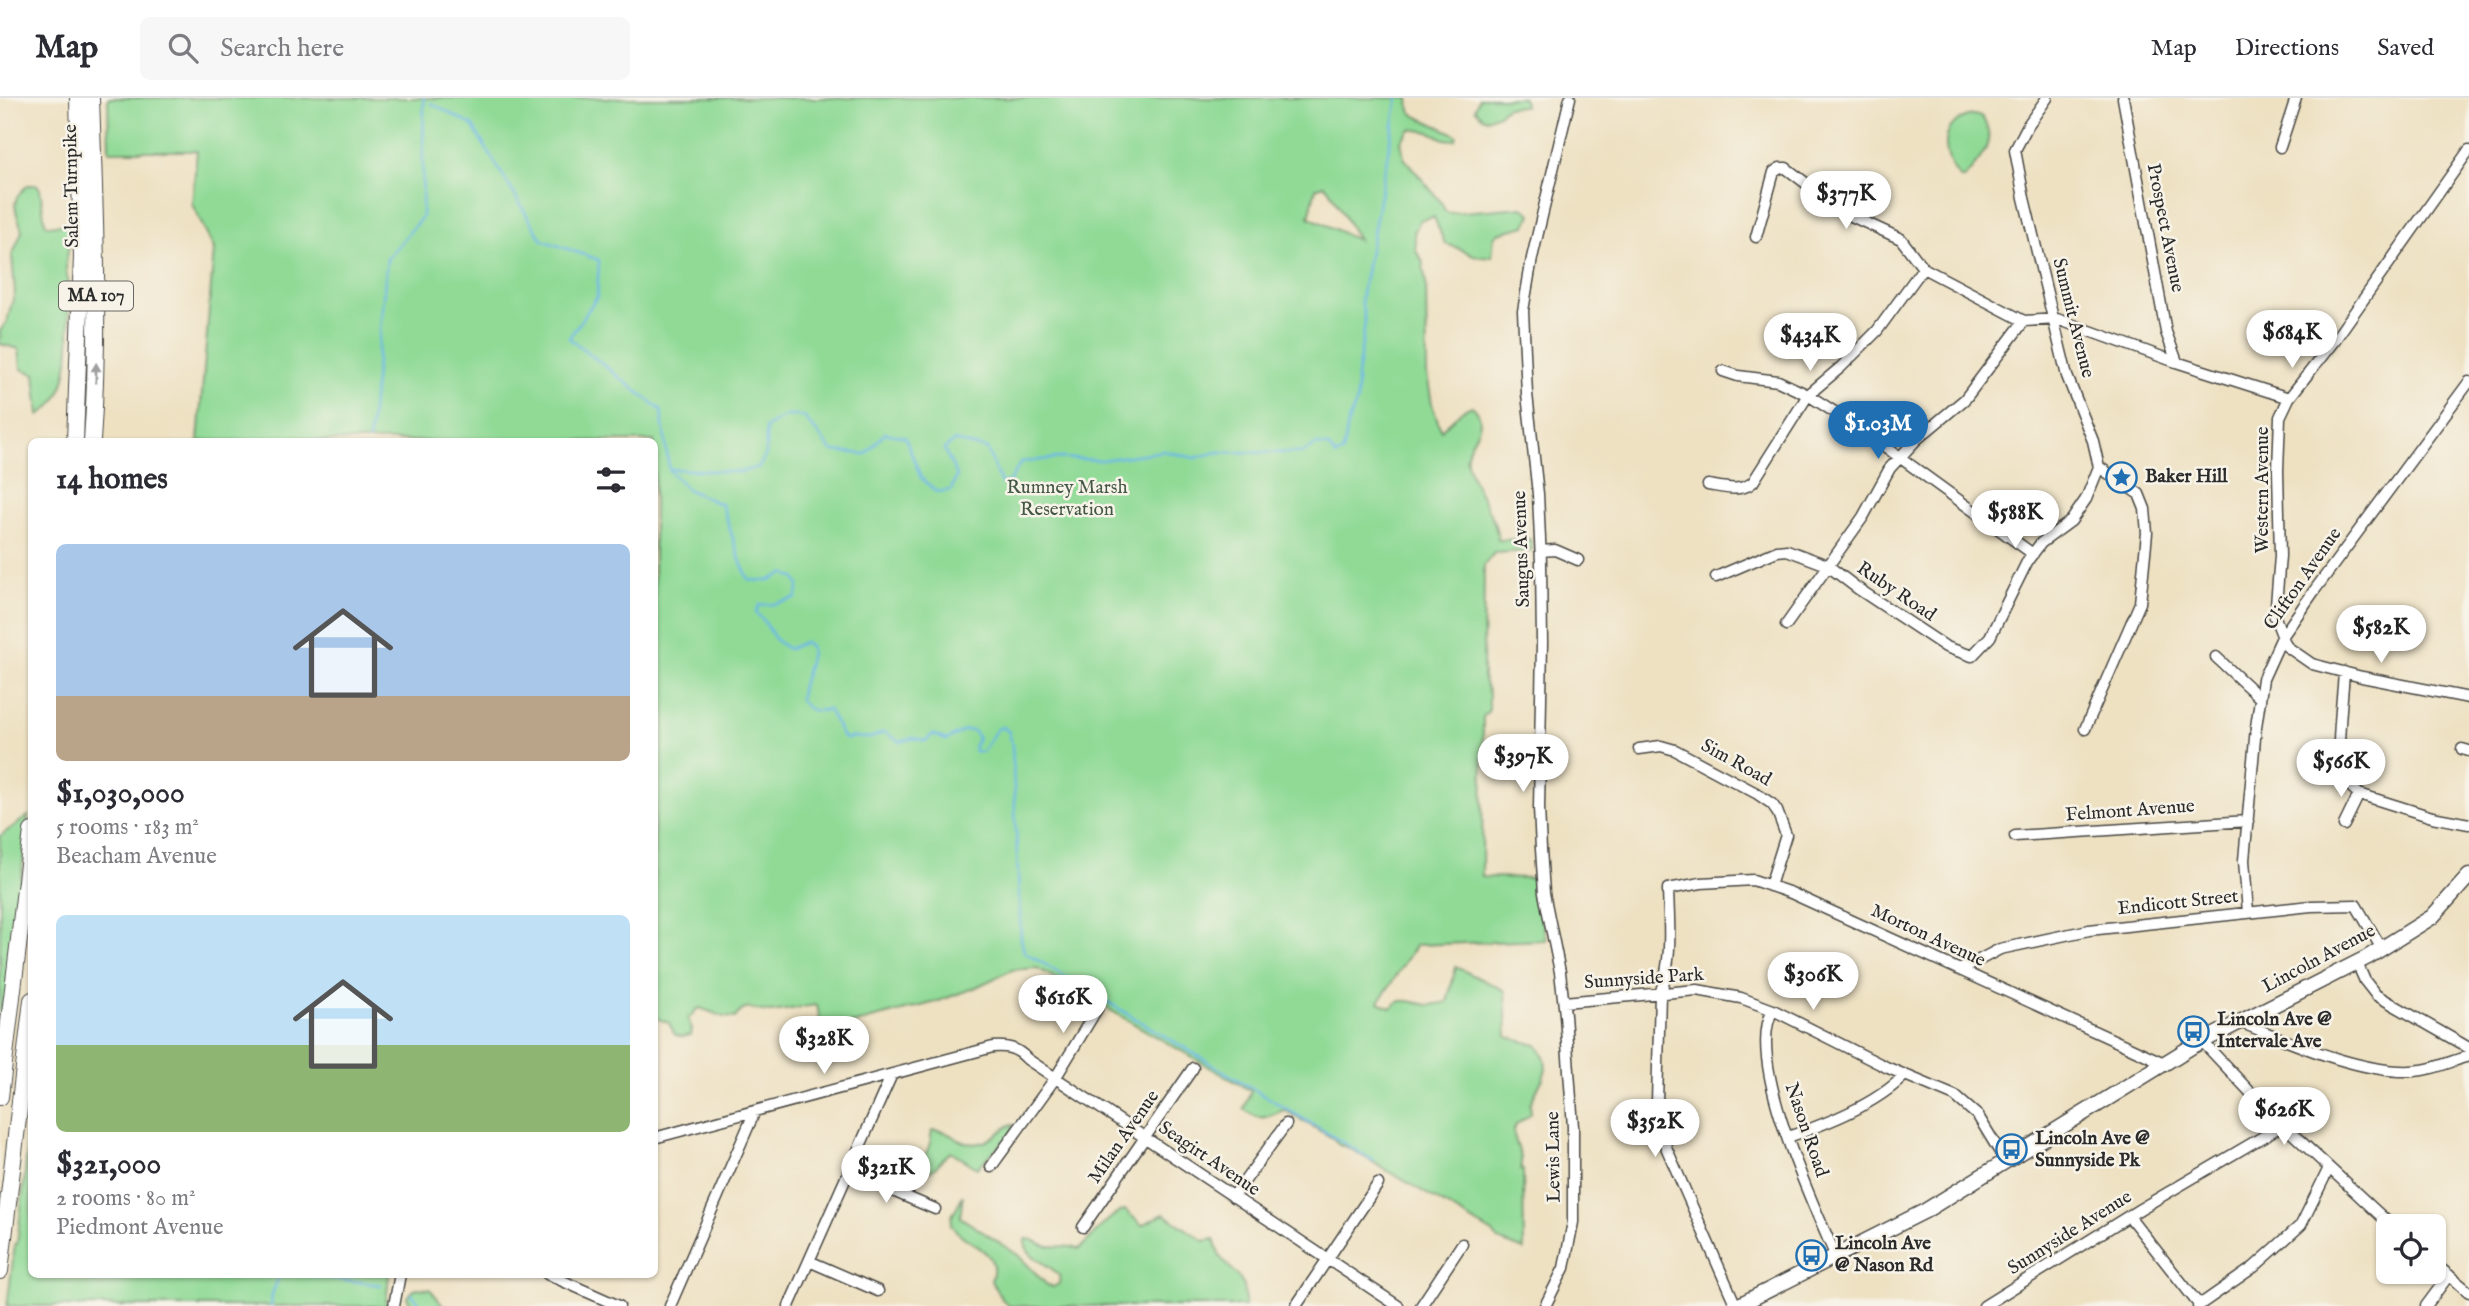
<!DOCTYPE html>
<meta charset="utf-8">
<style>
body{margin:0;font-family:"IM FELL English",serif;background:#f7f7f7;color:#2b2b33;height:100vh;display:flex;flex-direction:column;font-size:26px;white-space:nowrap}
*{box-sizing:border-box;margin:0}
p{font-size:23px;color:#7c7c81}
.icon{flex:none;width:38px;height:38px;fill:none;stroke:currentColor;stroke-width:2;stroke-linecap:round;stroke-linejoin:round}
.map{position:relative;flex:1;overflow:hidden}
.drawer{position:absolute;left:28px;top:340px;width:630px;height:840px;display:flex;flex-direction:column;background:#fff;border-radius:10px;box-shadow:0 2px 5px #0004}
.drawer>*{flex:none}
.fabs{position:absolute;left:2376px;top:1116px;display:grid;gap:14px}
.fabs a{display:grid;place-items:center;width:70px;height:70px;border-radius:10px;background:#fff;box-shadow:0 2px 5px #0004;font-size:35px}
.price{position:absolute;translate:-50% -60px;padding:0 16px;border-radius:24px;background:#fff;color:#222;font-size:23px;line-height:46px;filter:drop-shadow(0 2px 4px #0008)}
.price::after{content:'';position:absolute;left:50%;top:42px;width:21px;height:16px;margin-left:-10px;background:inherit;clip-path:polygon(0 0,100% 0,50% 100%)}
.price.current{background:#1f6fb2;color:#fff}
ul{padding:0;list-style:none}
li{display:grid;align-content:center;gap:14px;height:371px;padding:0 28px}
li span{display:grid;place-items:center;height:217px;border-radius:10px;color:#555}
li>.icon{margin-inline-start:auto}
span .icon{width:126px;height:126px;fill:#fffc;stroke-width:1}
li b{font-size:30px}
h2{display:flex;justify-content:space-between;align-items:center;height:84px;padding:0 28px;font-size:30px}
header{display:flex;align-items:center;gap:42px;box-sizing:border-box;height:98px;padding:0 35px;background:#fff;border-bottom:2px solid #e1e1e2}
header strong{font-size:33px}
nav{display:flex;gap:38px;margin-inline-start:auto;font-size:24px}
.search{width:490px;height:63px;background:#f7f7f7;display:flex;align-items:center;gap:18px;box-sizing:border-box;padding:0 24px;border-radius:10px;color:#7c7c81;font-size:26px}
.map>svg:first-child{display:block}
.green{fill:#90da96;stroke:#5e8260;stroke-width:2;fill-rule:evenodd}
.lines{fill:none;stroke-linecap:round;stroke-linejoin:round}
.stream{stroke:#6cb8e5;stroke-width:2.5}
.minor-casing{stroke:#484642;stroke-width:13}
.secondary-casing{stroke:#484642;stroke-width:17}
.primary-casing{stroke:#484642;stroke-width:18}
.minor{stroke:#fff;stroke-width:10}
.secondary{stroke:#fff;stroke-width:14}
.primary{stroke:#fff;stroke-width:16}
.oneway{fill:#a0a0a0}
.labels{text-anchor:middle;dominant-baseline:central;stroke-width:5;stroke-linejoin:round;paint-order:stroke}
.shield{fill:#f7f3e8;stroke:#686764;stroke-width:2}
.shield-label{font-size:18px;font-weight:bold;fill:#2b2b2b}
.street-label{font-size:19px;fill:#2b2b2b;stroke:#f7f3e8}
.poi-label{font-size:19px;font-weight:bold;fill:#2b2b2b;stroke:#f7f3e8;text-anchor:start}
.park-label{font-size:19px;fill:#445746;stroke:#f7f3e8}
</style>
<header>
<strong>Map</strong>
<div class="search"><svg class="icon" aria-label="search" viewBox="0 0 24 24"><circle cx="10" cy="10" r="6"/><path d="M15 15l6 6"/></svg>Search here</div>
<nav><a>Map</a><a>Directions</a><a>Saved</a></nav>
</header>
<div class="map">
<svg width="2469" height="1208" viewBox="0 0 2469 1208">
<rect width="100%" height="100%" fill="#f7f3e8"/>
<filter id="ink" filterUnits="userSpaceOnUse"><feTurbulence type="fractalNoise" baseFrequency=".0143" numOctaves="2"/><feDisplacementMap in="SourceGraphic" scale="14" xChannelSelector="R" yChannelSelector="G"/><feConvolveMatrix kernelMatrix="1 2 1 2 8 2 1 2 1" color-interpolation-filters="sRGB"/></filter>
<filter id="wash" filterUnits="userSpaceOnUse"><feTurbulence type="fractalNoise" baseFrequency=".00686" numOctaves="4" result="noise"/><feDisplacementMap in="SourceGraphic" scale="28" xChannelSelector="R" yChannelSelector="G"/><feGaussianBlur stdDeviation="1.57" result="paint"/><feColorMatrix in="noise" values="0 0 0 0 0 0 0 0 0 0 0 0 0 0 0 0 0 1.4 0 .05"/><feComposite in="paint" operator="in"/></filter>
<g filter="url(#wash)">
<rect width="100%" height="100%" fill="#eee1c2"/>
<path class="green" d="M108,0H1409L1410,13L1416,18L1455,36L1457,39L1455,42L1444,41L1430,34L1410,31L1401,43L1404,60L1441,104L1445,113L1449,115L1523,109L1531,116L1526,128L1498,135L1494,139L1492,158C1478,164 1459,148 1445,146L1434,119L1420,122L1414,135L1416,153L1422,162L1426,184L1427,276L1432,306L1441,332L1463,312L1472,308C1494,327 1463,344 1467,364C1473,390 1496,416 1498,442L1530,441L1532,453L1494,455L1484,467L1483,579L1489,596V612L1483,619L1482,779L1534,780L1546,842L1416,847L1379,904L1391,910C1402,896 1415,906 1429,907C1435,907 1441,905 1447,904L1456,869L1504,892L1505,894L1507,939L1537,947L1545,960L1546,971L1543,980L1530,1006L1531,1016L1516,1027L1513,1034L1521,1060V1072H1523L1524,1152L1498,1142L1493,1135L1347,1049L1339,1047L1334,1041L1284,1012C1266,1018 1263,1026 1244,1011L1251,993L1037,870L1012,872L974,890L936,904L822,934L817,907C802,909 786,912 771,914C756,915 747,902 735,920L724,919L700,910L697,911L688,921L692,931L691,937L683,939L675,937L669,925L654,919V343H198L214,151L192,106L197,53H109ZM1324,87L1328,90L1358,142L1309,119L1316,90Z
M1479,0H1523L1524,8L1507,9L1499,16L1487,21L1482,19L1475,11Z
M1972,17L1981,18C1999,42 1981,61 1964,80H1960C1941,59 1938,24 1972,17Z
M28,87H37L40,91L45,125L50,128L66,125L70,128C72,142 66,156 66,170C66,176 68,181 69,186C70,192 68,197 68,202C70,236 75,298 39,317L35,276L21,271L19,251L0,246V233L7,223L15,194L12,158L22,133C17,112 7,105 28,87Z
M28,718L0,975V738Z
M31,1021L32,1176H389L386,1208H7L15,1146H17Z
M1012,1026L1014,1028L1009,1038L977,1070L952,1054C940,1059 938,1073 925,1075C919,1063 927,1057 930,1045C931,1041 931,1036 932,1032C951,1030 960,1052 984,1044C995,1040 1002,1031 1012,1026Z
M963,1097L960,1119L1018,1157L1047,1187L1053,1189L1060,1185L1059,1177C1049,1165 1024,1160 1025,1141C1036,1140 1039,1147 1048,1148C1058,1149 1069,1147 1079,1151C1094,1139 1105,1119 1125,1112L1142,1127L1164,1116L1204,1143L1214,1141L1220,1159L1237,1177L1244,1188L1245,1208H1009L1001,1200L991,1183C1003,1150 965,1148 951,1127L952,1118Z
M416,1190L430,1191L444,1208H411L407,1199Z"/>
<g class="lines">
<path class="stream" d="M431,5L472,27L542,142L599,162L597,199L569,240L661,312L669,371L740,374L759,369L766,356V329L786,318H803L832,353L866,356L885,335L905,339L921,380L937,394L951,392L957,378L944,351L954,343L987,351L1001,385L1009,384L1021,364L1060,360L1101,362L1164,353L1195,360L1217,354L1302,355L1316,347L1328,348L1336,358L1343,354L1349,321L1357,304V279L1365,224L1361,201L1398,0
M369,343L387,161L422,119L424,0
M670,373L687,391L722,407L741,465L749,482L768,483L784,475L795,480L799,488L796,500L774,506L759,507L756,515C773,529 768,541 789,551L804,544L811,550C811,569 800,583 800,602C809,613 815,615 828,611L843,639L847,641L853,639L871,640L884,634L900,644L913,640L926,643L933,636L946,642L965,632L973,633L978,639L974,648L975,653L982,654L997,631L1003,629L1009,634L1012,647L1021,840L1024,854L1374,1063
M299,1176L381,1187
M412,1196L422,1208
M271,1208L272,1196L280,1176"/>
</g>
</g>
<g filter="url(#ink)">
<g class="lines">
<defs>
<path id="minor" d="M2047,0L2028,27L2015,52L2024,100L2067,278L2093,343L2099,369L2139,396L2145,411L2147,435L2140,505L2085,631
M2123,0L2166,234L2177,264
M2280,49L2296,0
M2469,52L2334,243L2289,300L2280,319L2278,372L2280,458L2275,519L2286,548L2312,566L2362,579L2469,600
M1756,139L1774,74L1780,70H1786L1845,115L1901,141L1923,170L2024,223L2057,221L2173,263L2289,300
M1723,273L1738,278L1778,283L1808,297L1858,329L2033,456
M1708,387C1722,389 1741,395 1753,384L1808,297L1841,269L1877,233L1923,170
M1541,453L1555,452L1578,462
M1716,479L1777,453L1787,452L1827,467L1857,490L1946,549L1972,558L1990,539L2028,462L2041,445L2071,423L2086,401L2099,369
M1786,527L1863,419L1890,370L1916,342L1965,301L2024,223
M2216,559L2260,600
M2344,574C2343,594 2335,660 2341,675C2345,684 2352,690 2359,696L2432,719L2469,726
M1639,651L1661,648L1675,652L1756,695L1772,706L1777,713L1786,737L1770,788
M2462,651L2469,653
M2344,727L2359,696
M2015,738L2248,723
M2248,815L2244,762L2256,629L2263,581L2282,539L2314,493L2469,284
M2357,865L2365,883L2376,897L2469,950
M1960,872L2000,851L2089,832L2311,808L2356,807L2382,851
M1564,904L1697,892L1741,900L1773,912L1886,969L1955,998L1978,1018L2006,1064
M1773,912C1744,961 1814,1108 1836,1159
M2240,924C2289,944 2370,980 2422,972C2438,970 2454,962 2469,958
M2202,943L2267,1012L2393,1129
M1788,1039C1828,1025 1875,1007 1905,977
M654,1040L993,949C1008,948 1017,950 1027,961L1398,1208
M991,1069L1056,979L1097,911
M848,1074L935,1111
M1233,1099L1286,1026
M2129,1118L2196,1203L2201,1205
M1083,1129L1193,970
M809,1163L878,1193
M2434,1165L2469,1194
M547,1176L619,1208
M394,1208L400,1176
M670,1208L755,1013
M789,1208L892,976
M1296,1208L1378,1086
M1421,1208L1462,1146
M1545,1208L1564,1170L1573,1124V1029L1565,917L1560,874L1544,795L1541,751L1539,710L1542,545L1541,464L1538,396L1527,296L1523,213L1532,160L1570,0
M1736,1208L1666,1049L1658,1023L1657,1004L1660,896C1673,860 1669,830 1668,791L1701,785L1753,782L1791,795L2164,965
M1984,1208L2140,1111L2283,1027
M2198,1208L2254,1169L2301,1127L2329,1070
M2426,1208L2449,1177"/>
<path id="secondary" d="M1737,1208L1925,1113L2191,949L2368,859L2432,819L2469,778"/>
<path id="primary" d="M91,0C95,114 100,229 92,343
M75,343L82,158L78,0
M0,999L32,733
M0,1173L32,902"/>
</defs>
<use href="#minor" class="minor-casing"/>
<use href="#secondary" class="secondary-casing"/>
<use href="#primary" class="primary-casing"/>
<use href="#minor" class="minor"/>
<use href="#secondary" class="secondary"/>
<use href="#primary" class="primary"/>
</g>
<defs><path id="oneway-solid" d="M-6-.8H1V-3.2L6.5 0L1 3.2V.8H-6Z" transform="scale(1.75)"/></defs>
<use class="oneway" href="#oneway-solid" transform="translate(96 275) rotate(-89)"/>
</g>
<defs>
<symbol id="sight-ring" viewBox="-11 -11 22 22"><circle r="9.5" fill="#f7f3e8" stroke="#1f6fb2" stroke-width="1.5"/><path d="M0-6L1.8-2.2L6-1.7L2.9 1.2L3.7 5.4L0 3.3L-3.7 5.4L-2.9 1.2L-6-1.7L-1.8-2.2Z" fill="#1f6fb2"/></symbol>
<symbol id="bus-ring" viewBox="-11 -11 22 22"><circle r="9.5" fill="#f7f3e8" stroke="#1f6fb2" stroke-width="1.5"/><path d="M-5-6H5V4H4V6H2V4H-2V6H-4V4H-5ZM-3.5-4V0h7V-4ZM-3.5 1.2v1.5H-2V1.2ZM2 1.2v1.5H3.5V1.2Z" fill="#1f6fb2"/></symbol>
</defs>
<g fill-rule="evenodd">
<use href="#sight-ring" x="2104" y="362" width="35" height="35"/>
<use href="#bus-ring" x="2176" y="916" width="35" height="35"/>
<use href="#bus-ring" x="1994" y="1034" width="35" height="35"/>
<use href="#bus-ring" x="1794" y="1140" width="35" height="35"/>
</g>
<g class="labels">
<rect class="shield" x="59" y="183.5" width="74" height="29" rx="5"/>
<g class="shield-label">
<text x="96" y="198">MA 107</text>
</g>
<g class="street-label">
<text transform="translate(72 88) rotate(-91)">Salem Turnpike</text>
<text transform="translate(2165 130) rotate(79)">Prospect Avenue</text>
<text transform="translate(2073 220) rotate(76)">Summit Avenue</text>
<text transform="translate(2263 392) rotate(-90)">Western Avenue</text>
<text transform="translate(1522 451) rotate(-92)">Saugus Avenue</text>
<text transform="translate(2303 481) rotate(-55)">Clifton Avenue</text>
<text transform="translate(1896 494) rotate(34)">Ruby Road</text>
<text transform="translate(1736 665) rotate(29)">Sim Road</text>
<text transform="translate(2130 713) rotate(-4)">Felmont Avenue</text>
<text transform="translate(2178 805) rotate(-6)">Endicott Street</text>
<text transform="translate(1928 838) rotate(25)">Morton Avenue</text>
<text transform="translate(2319 861) rotate(-28)">Lincoln Avenue</text>
<text transform="translate(1644 881) rotate(-4)">Sunnyside Park</text>
<text transform="translate(1806 1032) rotate(71)">Nason Road</text>
<text transform="translate(1124 1039) rotate(-55)">Milan Avenue</text>
<text transform="translate(1554 1059) rotate(-91)">Lewis Lane</text>
<text transform="translate(1209 1061) rotate(34)">Seagirt Avenue</text>
<text transform="translate(2070 1135) rotate(-32)">Sunnyside Avenue</text>
</g>
<g class="poi-label">
<text x="2145" y="379">Baker Hill</text>
<text x="2217" y="922">Lincoln Ave @<tspan x="2217" dy="22">Intervale Ave</tspan></text>
<text x="2035" y="1041">Lincoln Ave @<tspan x="2035" dy="22">Sunnyside Pk</tspan></text>
<text x="1835" y="1146">Lincoln Ave<tspan x="1835" dy="22">@ Nason Rd</tspan></text>
</g>
<g class="park-label">
<text x="1067" y="390">Rumney Marsh<tspan x="1067" dy="22">Reservation</tspan></text>
</g>
</g>
</svg>
<div class="fabs">
<a><svg class="icon" aria-label="locate" viewBox="0 0 24 24"><circle cx="12" cy="12" r="6"/><path d="M12 2v4M12 18v4M2 12h4M18 12h4"/></svg></a>
</div>
<b class="price" style="left:1846px;top:133px">$377K</b>
<b class="price" style="left:2292px;top:272px">$684K</b>
<b class="price" style="left:1810px;top:275px">$434K</b>
<b class="price current" style="left:1878px;top:363px">$1.03M</b>
<b class="price" style="left:2015px;top:452px">$588K</b>
<b class="price" style="left:2381px;top:567px">$582K</b>
<b class="price" style="left:1523px;top:696px">$397K</b>
<b class="price" style="left:2341px;top:701px">$566K</b>
<b class="price" style="left:1813px;top:914px">$306K</b>
<b class="price" style="left:1063px;top:937px">$616K</b>
<b class="price" style="left:824px;top:978px">$328K</b>
<b class="price" style="left:2284px;top:1049px">$626K</b>
<b class="price" style="left:1655px;top:1061px">$352K</b>
<b class="price" style="left:886px;top:1107px">$321K</b>
<section class="drawer">
<h2>14 homes<svg class="icon" aria-label="filters" viewBox="0 0 24 24"><path d="M4 7h16M4 17h16"/><circle cx="9" cy="7" r="2"/><circle cx="15" cy="17" r="2"/></svg></h2>
<ul>
<li><span style="background:linear-gradient(#a9c7e8 70%,#b9a48a 0)"><svg class="icon" aria-label="home" viewBox="0 0 24 24"><path d="M3 11l9-7 9 7M6 9v11h12V9"/></svg></span><div><b>$1,030,000</b><p>5 rooms · 183 m²</p><p>Beacham Avenue</p></div></li>
<li><span style="background:linear-gradient(#bfe0f5 60%,#8fb573 0)"><svg class="icon" aria-label="home" viewBox="0 0 24 24"><path d="M3 11l9-7 9 7M6 9v11h12V9"/></svg></span><div><b>$321,000</b><p>2 rooms · 80 m²</p><p>Piedmont Avenue</p></div></li>
</ul>
</section>
</div>
